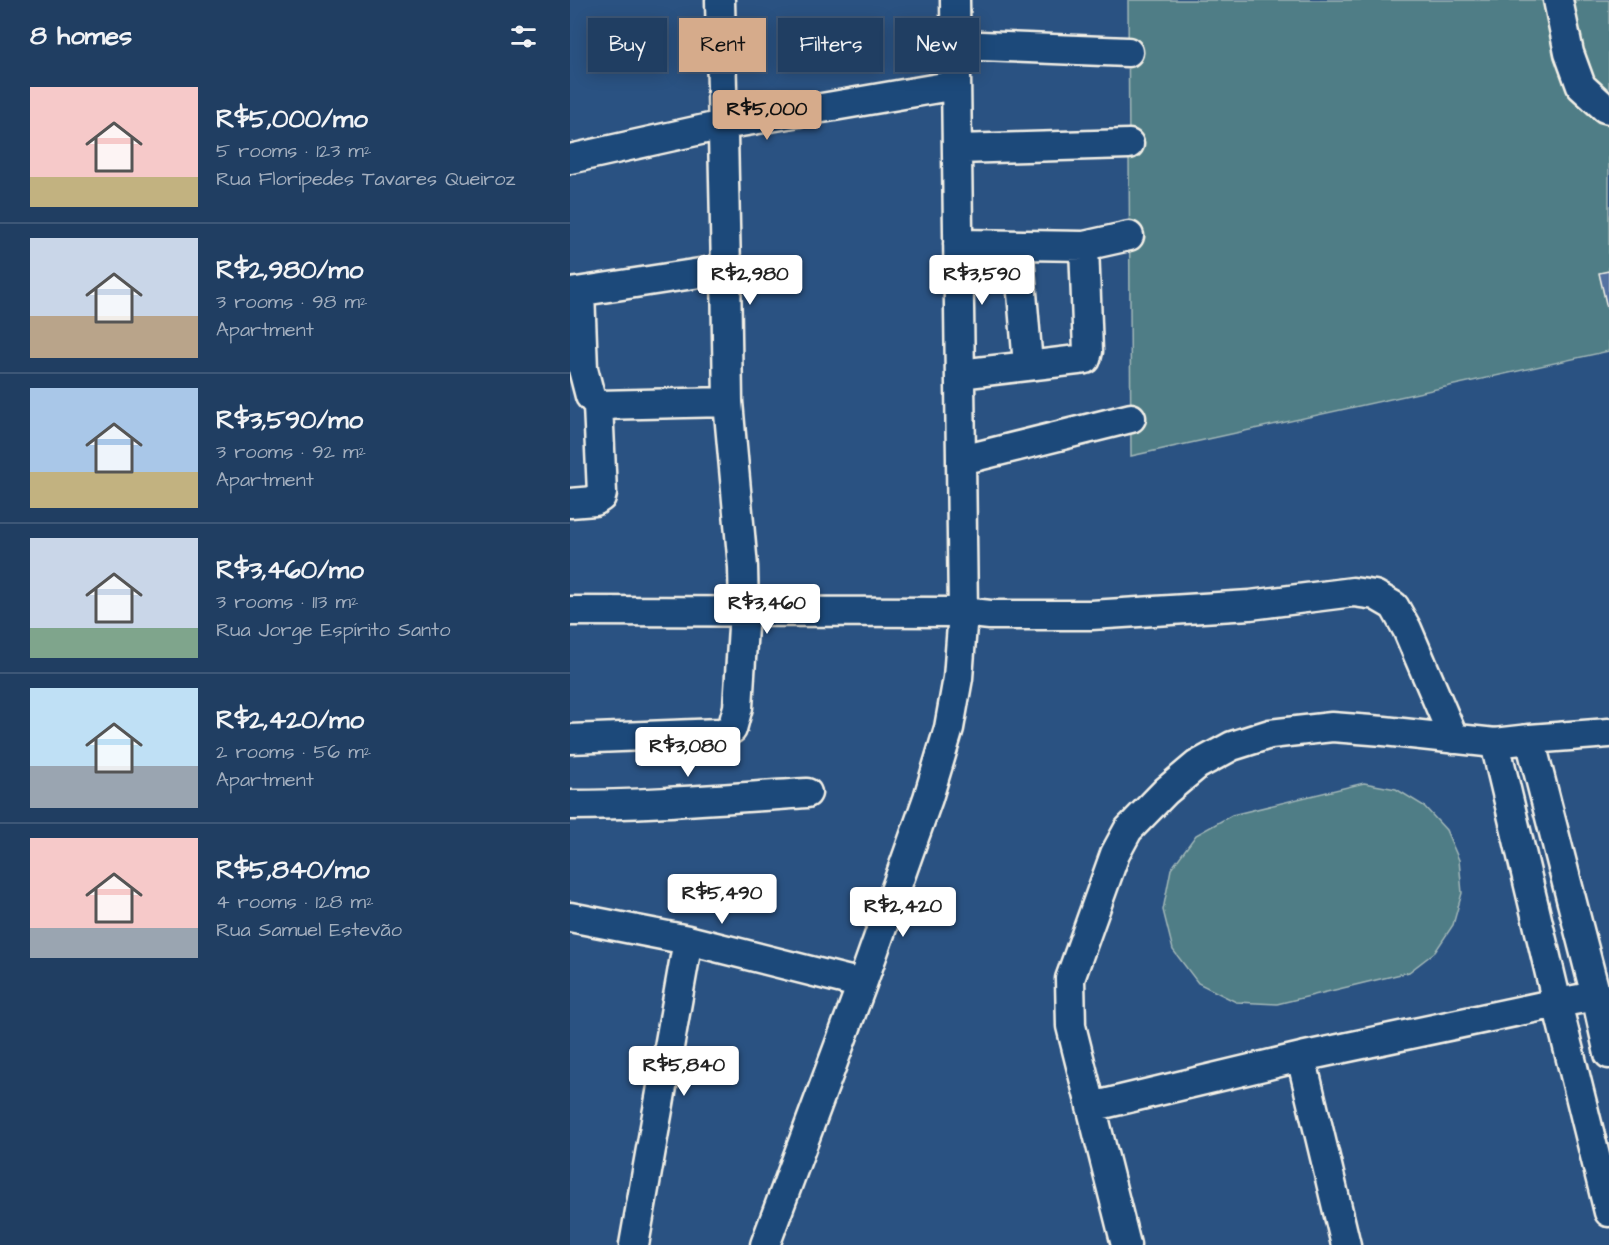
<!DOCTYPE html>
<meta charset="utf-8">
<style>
body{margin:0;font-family:"Architects Daughter",sans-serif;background:#2d496b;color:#f1f3f6;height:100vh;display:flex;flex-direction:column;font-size:22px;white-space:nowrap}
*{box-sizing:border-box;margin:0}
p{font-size:20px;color:#a2aebe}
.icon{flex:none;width:33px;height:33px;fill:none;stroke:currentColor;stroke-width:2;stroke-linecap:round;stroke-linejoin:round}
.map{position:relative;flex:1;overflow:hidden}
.panel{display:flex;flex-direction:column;background:#203e62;width:570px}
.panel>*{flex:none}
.guide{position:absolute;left:18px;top:18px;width:570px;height:54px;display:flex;gap:12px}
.price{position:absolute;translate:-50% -51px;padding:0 14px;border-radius:6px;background:#fff;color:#222;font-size:20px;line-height:39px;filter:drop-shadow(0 2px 3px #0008)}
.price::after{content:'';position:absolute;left:50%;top:36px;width:18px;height:14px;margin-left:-9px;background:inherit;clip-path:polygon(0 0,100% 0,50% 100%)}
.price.selected{background:#d6ab8b;color:#111}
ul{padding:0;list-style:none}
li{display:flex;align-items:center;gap:18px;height:150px;padding:0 30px}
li+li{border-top:2px solid #3d5777}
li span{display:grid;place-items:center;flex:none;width:168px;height:120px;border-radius:0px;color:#555}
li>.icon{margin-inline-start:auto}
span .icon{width:72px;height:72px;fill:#fffc;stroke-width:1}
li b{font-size:26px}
h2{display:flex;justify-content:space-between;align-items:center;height:72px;padding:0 30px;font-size:26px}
.tag{padding:0 21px;border-radius:0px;background:#203e62;box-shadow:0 3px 15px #0003,0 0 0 2px #3d5777;font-size:21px;line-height:54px}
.tag.selected{background:#d6ab8b;color:#111}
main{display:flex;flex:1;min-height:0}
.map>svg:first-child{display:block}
.green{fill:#4f7d86;stroke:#a2b7b7;stroke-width:1.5}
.building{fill:#5773a2;stroke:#f4f1e8;stroke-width:1.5}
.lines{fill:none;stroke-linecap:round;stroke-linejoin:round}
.minor-casing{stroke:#f4f1e8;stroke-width:33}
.minor{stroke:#1f4a7a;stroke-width:28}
</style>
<main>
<section class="panel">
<h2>8 homes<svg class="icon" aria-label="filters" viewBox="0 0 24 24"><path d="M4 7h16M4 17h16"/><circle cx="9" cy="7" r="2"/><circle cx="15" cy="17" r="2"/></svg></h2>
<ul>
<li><span style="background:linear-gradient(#f6c9c9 75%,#c2b280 0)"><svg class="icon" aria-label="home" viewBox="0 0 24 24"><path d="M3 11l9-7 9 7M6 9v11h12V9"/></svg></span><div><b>R$5,000/mo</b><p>5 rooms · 123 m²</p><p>Rua Florípedes Tavares Queiroz</p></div></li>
<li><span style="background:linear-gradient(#c9d6e8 65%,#b9a48a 0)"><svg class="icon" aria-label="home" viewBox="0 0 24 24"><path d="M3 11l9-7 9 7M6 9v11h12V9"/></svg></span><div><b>R$2,980/mo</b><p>3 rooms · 98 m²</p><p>Apartment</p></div></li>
<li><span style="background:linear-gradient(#a9c7e8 70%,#c2b280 0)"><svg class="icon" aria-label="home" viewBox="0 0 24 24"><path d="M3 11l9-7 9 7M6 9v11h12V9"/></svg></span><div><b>R$3,590/mo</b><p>3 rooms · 92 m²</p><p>Apartment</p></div></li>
<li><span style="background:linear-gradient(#c9d6e8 75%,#7fa58c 0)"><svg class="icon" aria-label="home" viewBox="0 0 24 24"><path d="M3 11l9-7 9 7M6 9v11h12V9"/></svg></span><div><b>R$3,460/mo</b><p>3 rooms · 113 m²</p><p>Rua Jorge Espírito Santo</p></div></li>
<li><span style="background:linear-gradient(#bfe0f5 65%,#9aa5b1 0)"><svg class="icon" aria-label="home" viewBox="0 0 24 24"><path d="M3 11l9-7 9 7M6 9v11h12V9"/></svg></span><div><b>R$2,420/mo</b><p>2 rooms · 56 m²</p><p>Apartment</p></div></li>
<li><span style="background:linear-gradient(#f6c9c9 75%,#9aa5b1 0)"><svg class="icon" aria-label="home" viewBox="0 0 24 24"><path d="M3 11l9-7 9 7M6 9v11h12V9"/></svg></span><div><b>R$5,840/mo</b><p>4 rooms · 128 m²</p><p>Rua Samuel Estevão</p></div></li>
</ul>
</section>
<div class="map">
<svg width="1039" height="1245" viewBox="0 0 1039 1245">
<rect width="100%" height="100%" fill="#2a5282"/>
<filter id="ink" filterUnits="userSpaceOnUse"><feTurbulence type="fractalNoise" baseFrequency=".0167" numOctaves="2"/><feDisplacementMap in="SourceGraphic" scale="12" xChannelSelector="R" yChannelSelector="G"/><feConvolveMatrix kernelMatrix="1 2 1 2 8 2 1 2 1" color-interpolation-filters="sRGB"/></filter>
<g filter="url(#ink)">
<path class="green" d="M558,0H1039V351L561,456Z
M794,783L826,789L854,806L876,830L889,860L892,893L883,925L865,952L839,972L707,1004L666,1002L628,983L603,950L593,910L601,869L626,835L662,815Z"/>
<path class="building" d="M1039,271V307L1037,308L1029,273Z"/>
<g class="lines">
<defs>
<path id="minor" d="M988,0L999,53L1011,86L1035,108L1039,109
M386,45L558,52
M388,149L559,144
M0,159L153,125L386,85
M388,244L514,246L559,236
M448,245L458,365
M0,293L156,269
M390,374L516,359L518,351L514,246
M28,405L158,402
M392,460L561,418
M0,503L25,501L31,497L32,493L28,405L20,396L13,369L10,292
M0,611L393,612L420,615H521L680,605L783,592L805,595L824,606L837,629L884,739
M0,739L150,733L162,729L168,707L174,611L173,567L158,402L156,269L150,0
M960,739L1026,996L1039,1054
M925,743L987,1003L1039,1212
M0,805C79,805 158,798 237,793
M0,917L118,940L292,984
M731,1057L776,1245
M521,1107L731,1057L987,1003L1026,996
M64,1245L118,940
M195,1245L292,984L358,798L379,728L388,678L393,612L385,0
M556,1245L501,1026L500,979L545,854L558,830L596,791L627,765L662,746L700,734L762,727L814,731L925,743L960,739L1039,733"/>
</defs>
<use href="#minor" class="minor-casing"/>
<use href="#minor" class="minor"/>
</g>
</g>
</svg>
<b class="price selected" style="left:197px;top:141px">R$5,000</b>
<b class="price" style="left:180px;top:306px">R$2,980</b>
<b class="price" style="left:412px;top:306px">R$3,590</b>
<b class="price" style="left:197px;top:635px">R$3,460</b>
<b class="price" style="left:118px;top:778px">R$3,080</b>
<b class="price" style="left:152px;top:925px">R$5,490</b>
<b class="price" style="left:333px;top:938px">R$2,420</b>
<b class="price" style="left:114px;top:1097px">R$5,840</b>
<div class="guide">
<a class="tag">Buy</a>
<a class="tag selected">Rent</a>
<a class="tag">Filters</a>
<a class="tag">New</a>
</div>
</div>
</main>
